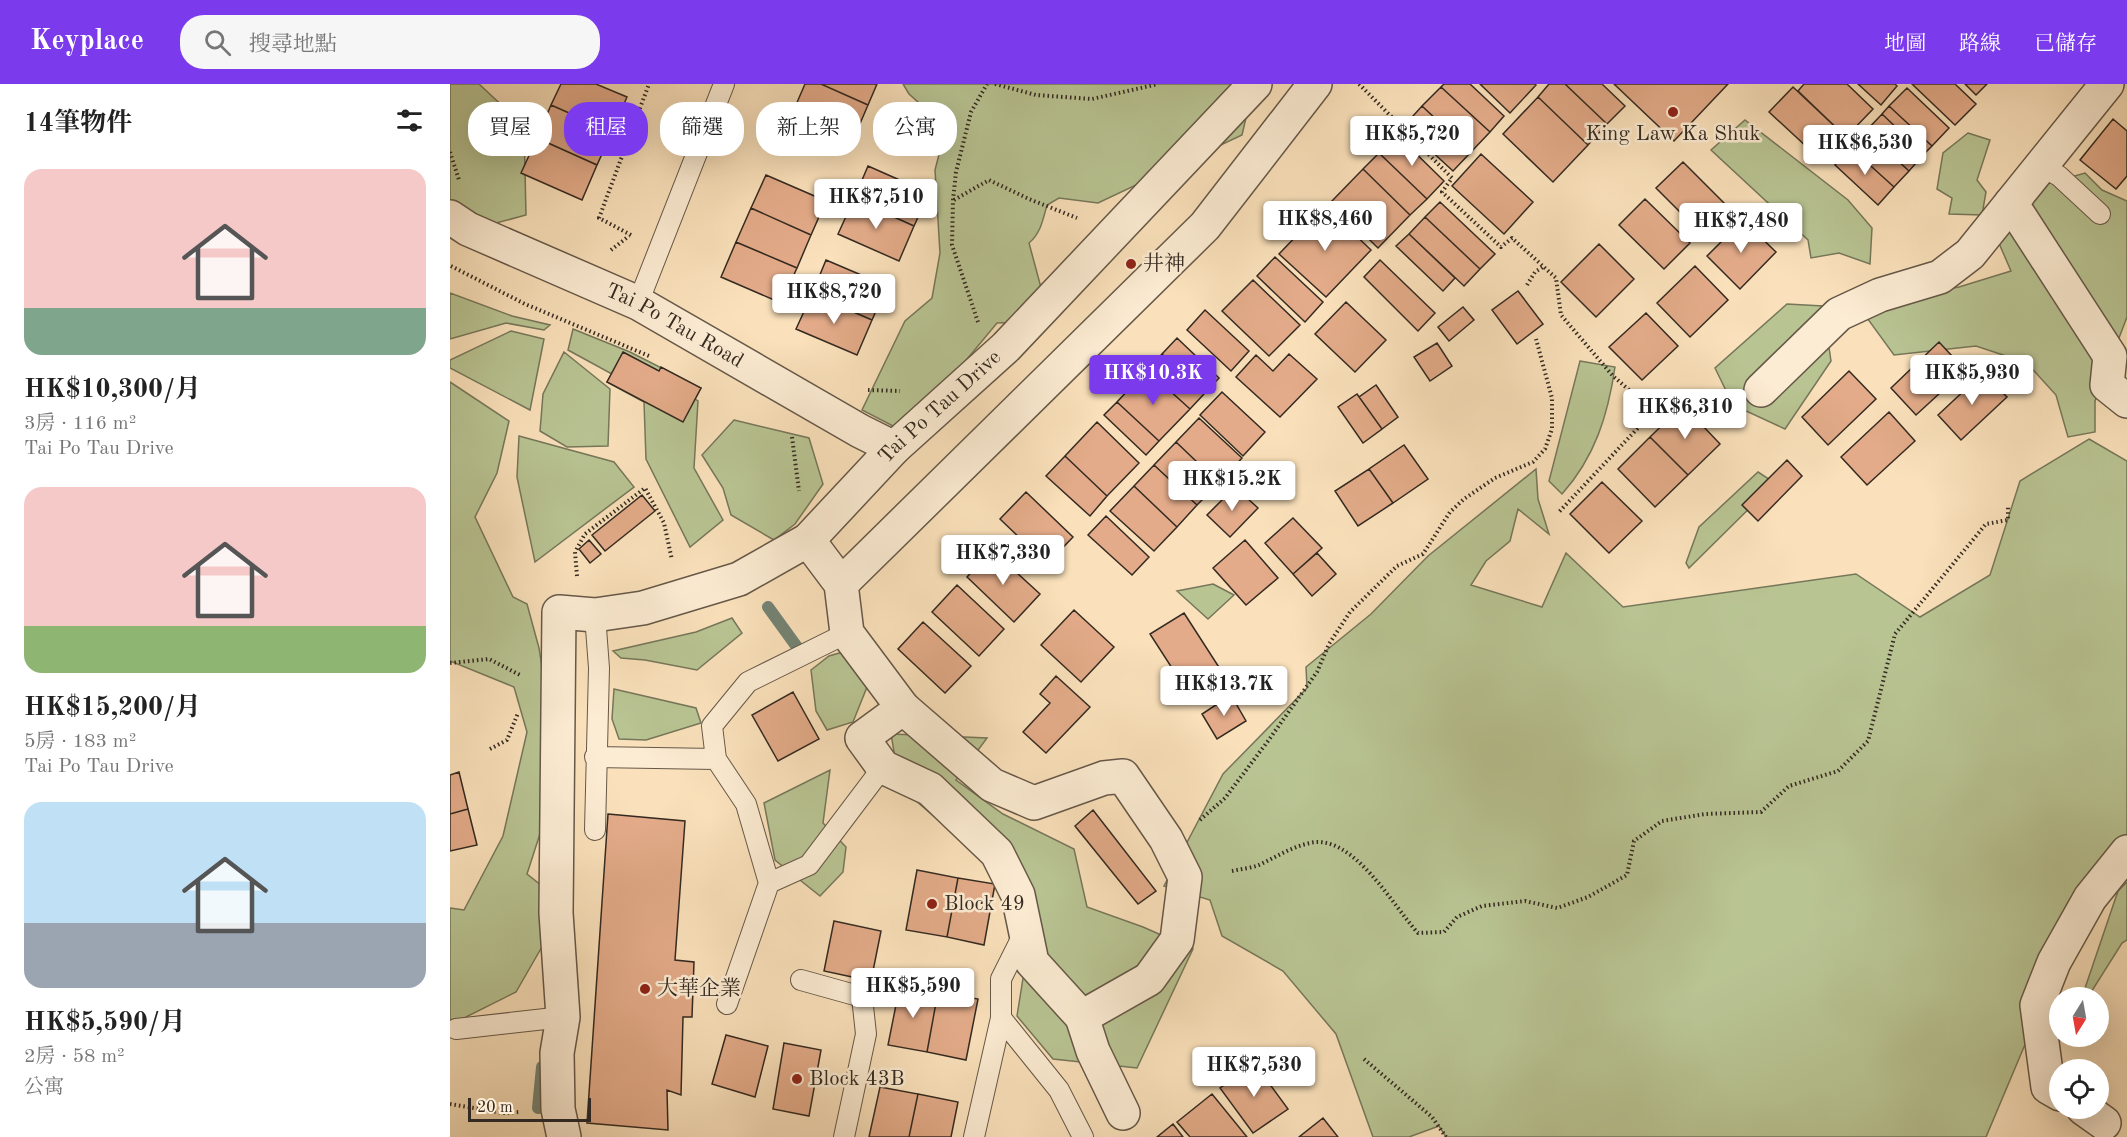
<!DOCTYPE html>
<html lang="zh-TW">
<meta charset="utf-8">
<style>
body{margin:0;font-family:"Old Standard TT","Noto Serif TC",serif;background:#f6f6f6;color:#222;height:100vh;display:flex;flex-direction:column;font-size:22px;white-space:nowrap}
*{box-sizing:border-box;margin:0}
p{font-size:20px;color:#767676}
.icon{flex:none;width:33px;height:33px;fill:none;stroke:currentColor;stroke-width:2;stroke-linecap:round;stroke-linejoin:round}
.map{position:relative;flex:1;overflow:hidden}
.panel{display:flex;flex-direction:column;background:#fff;width:450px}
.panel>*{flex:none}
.top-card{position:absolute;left:18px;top:18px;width:570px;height:54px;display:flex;gap:12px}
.needle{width:39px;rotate:191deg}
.fabs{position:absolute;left:1599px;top:903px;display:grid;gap:12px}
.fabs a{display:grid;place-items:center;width:60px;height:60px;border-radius:50%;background:#fff;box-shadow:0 6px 24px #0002;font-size:30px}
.scale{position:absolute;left:18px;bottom:15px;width:123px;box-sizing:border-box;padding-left:6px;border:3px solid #342a21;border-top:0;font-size:16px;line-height:21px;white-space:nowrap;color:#342a21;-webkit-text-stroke:4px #fcecd3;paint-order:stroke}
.price{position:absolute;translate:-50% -51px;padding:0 14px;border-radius:6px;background:#fff;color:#222;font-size:20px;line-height:39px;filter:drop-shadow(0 2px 3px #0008)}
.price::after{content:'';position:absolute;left:50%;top:36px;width:18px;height:14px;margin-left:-9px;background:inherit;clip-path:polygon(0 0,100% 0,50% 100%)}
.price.active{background:#7c3aed;color:#fff}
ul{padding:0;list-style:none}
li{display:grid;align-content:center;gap:12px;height:318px;padding:0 24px}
li span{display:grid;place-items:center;height:186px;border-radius:18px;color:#555}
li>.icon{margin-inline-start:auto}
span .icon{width:108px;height:108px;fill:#fffc;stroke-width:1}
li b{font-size:26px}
h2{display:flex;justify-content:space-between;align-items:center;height:72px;padding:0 24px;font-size:26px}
.chip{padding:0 21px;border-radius:24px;background:#fff;box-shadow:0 6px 24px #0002;font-size:21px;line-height:54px}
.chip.active{background:#7c3aed;color:#fff}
header{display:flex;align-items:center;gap:36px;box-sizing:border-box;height:84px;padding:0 30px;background:#7c3aed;color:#fff}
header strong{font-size:28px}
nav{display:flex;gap:33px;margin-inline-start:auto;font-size:21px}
.search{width:420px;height:54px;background:#f6f6f6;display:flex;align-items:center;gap:15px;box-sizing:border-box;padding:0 21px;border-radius:24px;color:#767676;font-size:22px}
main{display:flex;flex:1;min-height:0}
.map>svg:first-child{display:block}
.green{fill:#b9c493;stroke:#76775a;stroke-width:1.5}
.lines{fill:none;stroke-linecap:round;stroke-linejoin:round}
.stream{stroke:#748374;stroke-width:12}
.building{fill:#e3ab89;stroke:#342a21;stroke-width:1.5}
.service-casing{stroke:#665848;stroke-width:22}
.minor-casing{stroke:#665848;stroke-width:36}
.path{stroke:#342a21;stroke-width:4;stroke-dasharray:1.5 3;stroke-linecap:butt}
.service{stroke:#fcecd3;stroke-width:20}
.minor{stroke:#fcecd3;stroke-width:33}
.poi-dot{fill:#8f2418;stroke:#fcecd3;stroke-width:2}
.labels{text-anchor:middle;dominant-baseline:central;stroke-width:5;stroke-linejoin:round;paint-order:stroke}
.poi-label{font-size:21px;fill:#342a21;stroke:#fcecd3;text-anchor:start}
.street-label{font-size:21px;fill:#342a21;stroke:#fcecd3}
</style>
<header>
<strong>Keyplace</strong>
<div class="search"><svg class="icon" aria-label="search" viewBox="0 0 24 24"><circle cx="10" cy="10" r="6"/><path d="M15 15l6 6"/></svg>搜尋地點</div>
<nav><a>地圖</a><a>路線</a><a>已儲存</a></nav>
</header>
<main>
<section class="panel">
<h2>14筆物件<svg class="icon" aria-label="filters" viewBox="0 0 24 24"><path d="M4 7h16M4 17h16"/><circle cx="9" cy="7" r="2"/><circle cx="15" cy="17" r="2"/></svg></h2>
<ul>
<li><span style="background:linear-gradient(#f6c9c9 75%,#7fa58c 0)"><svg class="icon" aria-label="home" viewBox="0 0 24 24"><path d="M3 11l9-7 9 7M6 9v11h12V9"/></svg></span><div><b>HK$10,300/月</b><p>3房 · 116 m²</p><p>Tai Po Tau Drive</p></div></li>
<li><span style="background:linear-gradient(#f6c9c9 75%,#8fb573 0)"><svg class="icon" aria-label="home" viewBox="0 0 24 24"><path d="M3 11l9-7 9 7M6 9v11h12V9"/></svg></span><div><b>HK$15,200/月</b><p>5房 · 183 m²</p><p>Tai Po Tau Drive</p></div></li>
<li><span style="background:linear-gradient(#bfe0f5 65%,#9aa5b1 0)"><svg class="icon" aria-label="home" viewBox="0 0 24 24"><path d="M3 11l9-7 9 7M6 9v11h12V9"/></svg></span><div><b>HK$5,590/月</b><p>2房 · 58 m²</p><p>公寓</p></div></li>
</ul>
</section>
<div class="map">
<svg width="1677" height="1053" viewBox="0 0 1677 1053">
<rect width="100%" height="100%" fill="#fae1bb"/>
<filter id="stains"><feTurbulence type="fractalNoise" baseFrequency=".00333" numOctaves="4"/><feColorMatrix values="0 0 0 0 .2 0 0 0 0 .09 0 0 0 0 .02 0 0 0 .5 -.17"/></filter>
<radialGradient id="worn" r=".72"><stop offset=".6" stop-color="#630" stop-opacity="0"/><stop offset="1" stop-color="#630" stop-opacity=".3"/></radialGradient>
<path class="green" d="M0,0H29L74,42L76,131L6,150L0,146Z
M453,0H804L792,51L648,119L609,114L597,121C593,135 591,149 579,159L600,237L547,239L498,298L445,343L412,326L455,237L482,214L490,169L485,86L496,43L459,10Z
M1295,36L1398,116L1422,144L1420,180L1389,169L1361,174L1358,156L1261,66Z
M1518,49L1540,56L1527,96L1536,108L1532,131L1499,130L1502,114L1487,105L1493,69Z
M1635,89L1652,106L1677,117V233L1645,317V348L1618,353L1606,311L1577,279L1526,262L1444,271L1412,227L1427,218L1509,203L1561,187L1545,150L1582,104Z
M0,209L62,232L100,241L94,246L56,239L0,255Z
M1337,220L1373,222L1381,277L1335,345L1283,321L1265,284Z
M123,245L180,268L251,304L245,315L248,317L244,384L273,436L240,463L196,375L194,318L157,298L162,290L118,266Z
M61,247L94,255L80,326L0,284V276Z
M114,268L160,305L158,362L117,363L90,347L93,310Z
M1130,277L1165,283C1158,331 1145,373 1112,410L1099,397Z
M0,298L59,337L47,389L25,433L63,513L77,520L89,564L109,691L77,790L116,821L66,908L8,937L0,945V824L14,826L53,752L77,648L64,603L0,577Z
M284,336L359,354L373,400L345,440L324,456L281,431L273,404L252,371Z
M69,352L164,378L184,403L85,478L67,393Z
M1639,355L1677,377V771L1635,818L1536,1053H996L989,1042L959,1053H923L886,950L833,887L772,852L760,816L714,802L773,690L857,604L856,583L921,530L978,472L1086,385L1088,415L1099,450L1068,425L1060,457L1036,477L1021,501L1092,523L1116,469L1173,523L1406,490L1470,533L1540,491L1570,397Z
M1308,388L1325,399L1239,484L1236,479L1249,443Z
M763,500L784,511L758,535L727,507Z
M282,534L292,549L247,586L195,576L171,574L163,567L246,548Z
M400,566L419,598L403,638L377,646L366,627L361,586L379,572Z
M164,605L246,624L251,639L196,656L169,655L162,635Z
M441,650L537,654L506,696L553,730L624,765L637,823L693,843L743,865L687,984L603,975L567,932L585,819L450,703Z
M380,686L373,739L396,763L393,788L370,812L325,776L314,719Z
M1677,798V856L1672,859L1640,910L1632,913L1668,807Z"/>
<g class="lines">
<path class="stream" d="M318,523L347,563
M88,1024L92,983"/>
</g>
<path class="building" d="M111,0H146L177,13L162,48L101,21Z
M355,0H371L418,21L403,56L342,30Z
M371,0H427L418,21Z
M994,0H1020L1054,32L1040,48L991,3Z
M1030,0H1085L1086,1L1060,29Z
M1099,0H1115L1157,40L1138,61L1088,13Z
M1115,0H1152L1175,22L1157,40Z
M1164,0H1278L1224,57Z
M1354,0H1397L1423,25L1396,53L1348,7Z
M1408,0H1445L1447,2L1431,21Z
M1462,0H1505L1526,20L1505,41Z
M1515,0H1537L1526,11Z
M991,3L1040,48L1021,68L972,22Z
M1343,3L1396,53L1372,77L1319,28Z
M1457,4L1499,44L1482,62L1439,22Z
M1088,13L1138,61L1103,98L1053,50Z
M101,21L162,48L147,81L87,54Z
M972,22L1021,68L1003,87L954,42Z
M1439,22L1482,62L1474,70L1432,30Z
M1432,30L1474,70L1459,87L1416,47Z
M1663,35L1677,47V92L1666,105L1630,76Z
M1416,47L1459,87L1444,103L1401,64Z
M947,51L994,97L977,115L929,69Z
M87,54L147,81L132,116L71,89Z
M1401,64L1444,103L1428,121L1385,81Z
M929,69L977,115L960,131L913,85Z
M1031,70L1083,118L1054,150L1002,102Z
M1233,78L1277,122L1250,148L1206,104Z
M418,82L479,109L464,142L404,115Z
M913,85L960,131L928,164L881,118Z
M316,91L376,117L361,151L301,124Z
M404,115L464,142L449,177L388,150Z
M1195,115L1240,159L1214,185L1169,141Z
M990,118L1045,170L1030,185L975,133Z
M875,122L921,166L876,213L829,170Z
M301,124L361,151L347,184L286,158Z
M975,133L1030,185L1014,202L959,150Z
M1293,136L1326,168L1290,205L1257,172Z
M959,150L1005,194L993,207L946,162Z
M286,158L347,184L331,219L271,193Z
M1149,160L1184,195L1146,233L1111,198Z
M825,173L873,218L855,238L807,192Z
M376,176L437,202L422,236L362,210Z
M930,176L985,229L968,247L914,193Z
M1245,182L1278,216L1240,253L1207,219Z
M803,196L850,241L819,272L772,227Z
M1068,207L1093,240L1067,260L1042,226Z
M362,210L422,236L407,271L346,245Z
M896,218L936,256L905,288L865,250Z
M1013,223L1024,236L999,257L988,243Z
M755,226L799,267L781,287L737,246Z
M1196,229L1228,262L1192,296L1159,263Z
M727,254L769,294L754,310L712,270Z
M1489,258L1515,286L1466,331L1441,304Z
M987,259L1002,282L980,297L964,273Z
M173,268L209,287L211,283L251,304L233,338L157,298Z
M712,270L754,310L740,325L697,286Z
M839,270L867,295L830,333L786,293L806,271L823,287Z
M697,286L740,325L709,357L667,318Z
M1399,287L1426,315L1378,361L1352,333Z
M1533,289L1557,313L1511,356L1488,331Z
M926,301L948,333L932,345L909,313Z
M772,308L815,348L793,372L750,331Z
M907,310L932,345L913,359L888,323Z
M667,318L709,357L696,371L654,331Z
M1233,321L1270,360L1238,391L1200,353Z
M1439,328L1465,357L1417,401L1391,373Z
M749,334L792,374L769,399L726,358Z
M647,338L689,379L657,412L615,372Z
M1200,353L1238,391L1205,423L1168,385Z
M726,358L769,399L747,421L704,381Z
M954,361L978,395L943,419L919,385Z
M615,372L657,412L640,432L596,392Z
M1337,376L1352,392L1308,437L1292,421Z
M704,381L747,421L727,443L684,402Z
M919,385L943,419L908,442L885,407Z
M1152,398L1192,437L1159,469L1120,430Z
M684,402L727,443L704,467L660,427Z
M785,403L808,424L780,453L757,431Z
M576,408L623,453L597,480L550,435Z
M192,411L205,427L155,467L142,451Z
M656,432L699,473L682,491L638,451Z
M843,434L872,464L843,490L815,459Z
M139,456L151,470L140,479L129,465Z
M795,456L828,494L796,521L763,484Z
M542,466L590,510L564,538L517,493Z
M867,469L886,490L862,512L843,490Z
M507,501L554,545L529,572L482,528Z
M624,526L664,563L631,598L591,561Z
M734,529L774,591L740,612L700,550Z
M473,538L521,582L495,609L448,565Z
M606,592L640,623L596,669L573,648L600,619L590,610Z
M343,608L369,655L328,677L302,631Z
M781,611L796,637L767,655L752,630Z
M9,688L18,725L0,730V691Z
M18,725L27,761L0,767V730Z
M643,726L706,807L688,820L625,742Z
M158,730L235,737L225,876L244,878L242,933H233L231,1011L217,1006L218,1046L137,1039Z
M467,786L508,794L497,853L456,846Z
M508,794L545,800L534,861L497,853Z
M384,837L431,847L421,897L374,887Z
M450,901L488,908L477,968L438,961Z
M488,908L528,915L516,976L477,968Z
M276,951L318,962L305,1013L262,1000Z
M334,959L371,966L359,1032L323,1025Z
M805,980L838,1025L803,1049L770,1004Z
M430,1003L468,1010L459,1053H419Z
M468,1010L508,1018L501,1053H459Z
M762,1010L797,1053H740L727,1038Z
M873,1034L888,1053H849Z
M723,1040L733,1053H707Z"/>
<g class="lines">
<defs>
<path id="service" d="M1591,82L1609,92L1650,130
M188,219L274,0
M145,673L266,675L296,720L319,799
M266,675L262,642L298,598L397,549
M145,746L149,584L145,531
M351,896L412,913L416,950L394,1053
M277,920L319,799L359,781L433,683
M551,934L609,1006L633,1053
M6,945L113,933
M524,1053L551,934V895L575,847"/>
<g id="minor">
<path d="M1561,119L1660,272L1657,301L1677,317"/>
<path id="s1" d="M0,133L18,145L188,219L410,347L444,364"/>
<path d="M1311,306L1389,230L1430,211L1490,193L1520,170L1657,0"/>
<path d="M358,456L391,500L397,549L453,624L542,701L584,719L654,694L673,692L716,755L735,793L727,856L699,895L632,933L643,967L673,1029"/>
<path d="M391,500L755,142L865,0"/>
<path d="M453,624L412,654L433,683L480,705L547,769L568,811L582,878L632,933"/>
<path d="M1610,1010L1598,1003L1587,921L1604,878L1640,814L1677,768"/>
<path d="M1633,1024L1654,1039"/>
<path id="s2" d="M114,1053L108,1025L107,969L113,933L106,829L109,528L145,531L193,524L289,495L358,456L444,364L556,263L805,0"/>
</g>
</defs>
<use href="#service" class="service-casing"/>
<use href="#minor" class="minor-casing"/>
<path class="path" d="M545,0L586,11L642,15L708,0
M909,0L1002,94L992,108L1051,163L1062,154L1106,194L1111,231L1163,292L1196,321L1201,330L1109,428
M0,68L9,96
M504,116L539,96L579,115L627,134
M181,151L149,134L199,0
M161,166L179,152
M1,182L75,220L199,272
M1077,201L1085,188L1093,183
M528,238L502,161L503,116L506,88L521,28L537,0
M418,306L450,307
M342,353L349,407
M127,492L125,468L135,450L195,404L214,439L222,476
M0,579L39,575L70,591
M40,665L57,656L68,629
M750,736L775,714L818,657L867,588L879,560L900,528L947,482L973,470L1000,428L1014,415L1045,394L1083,378L1095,365L1102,345V314L1086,255
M782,787C791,785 801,784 809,781C826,773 841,763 860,759C903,749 943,822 968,849L994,848L1007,833L1032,822L1075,817L1107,824L1138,813L1177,791L1184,757L1212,737L1255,730L1311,728L1339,702L1388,687L1418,657L1445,550L1536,440L1558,436V422
M914,975L982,1033L996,1053
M0,1020L53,1029L70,1028"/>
<use href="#service" class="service"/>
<use href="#minor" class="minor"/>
</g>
<g class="poi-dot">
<circle cx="1223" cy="28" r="6"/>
<circle cx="681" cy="180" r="6"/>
<circle cx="482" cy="820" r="6"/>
<circle cx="195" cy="905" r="6"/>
<circle cx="347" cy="995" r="6"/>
</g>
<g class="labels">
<g class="poi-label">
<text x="1223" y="50" text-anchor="middle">King Law Ka Shuk</text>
<text x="693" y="180">井神</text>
<text x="494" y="820">Block 49</text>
<text x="207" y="905">大華企業</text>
<text x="359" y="995">Block 43B</text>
</g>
<g class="street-label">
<text stroke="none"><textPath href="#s1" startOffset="250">Tai Po Tau Road</textPath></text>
<text stroke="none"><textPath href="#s2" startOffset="978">Tai Po Tau Drive</textPath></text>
</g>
</g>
<rect width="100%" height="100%" filter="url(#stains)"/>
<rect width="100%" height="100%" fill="url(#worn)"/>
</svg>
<div class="fabs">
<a><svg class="needle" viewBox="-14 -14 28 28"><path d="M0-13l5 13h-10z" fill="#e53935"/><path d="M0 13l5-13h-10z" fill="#767676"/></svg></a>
<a><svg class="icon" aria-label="locate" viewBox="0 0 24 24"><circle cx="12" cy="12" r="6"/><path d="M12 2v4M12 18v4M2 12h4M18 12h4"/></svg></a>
</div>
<div class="scale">20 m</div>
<b class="price" style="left:962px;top:83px">HK$5,720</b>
<b class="price" style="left:1415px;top:92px">HK$6,530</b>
<b class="price" style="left:426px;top:146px">HK$7,510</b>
<b class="price" style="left:875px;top:168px">HK$8,460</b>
<b class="price" style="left:1291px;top:170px">HK$7,480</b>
<b class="price" style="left:384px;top:241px">HK$8,720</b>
<b class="price active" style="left:703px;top:322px">HK$10.3K</b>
<b class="price" style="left:1522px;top:322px">HK$5,930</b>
<b class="price" style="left:1235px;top:356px">HK$6,310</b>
<b class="price" style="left:782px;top:428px">HK$15.2K</b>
<b class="price" style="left:553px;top:502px">HK$7,330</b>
<b class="price" style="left:774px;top:633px">HK$13.7K</b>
<b class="price" style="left:463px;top:935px">HK$5,590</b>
<b class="price" style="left:804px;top:1014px">HK$7,530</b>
<div class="top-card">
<a class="chip">買屋</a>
<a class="chip active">租屋</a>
<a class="chip">篩選</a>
<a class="chip">新上架</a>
<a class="chip">公寓</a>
</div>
</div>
</main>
